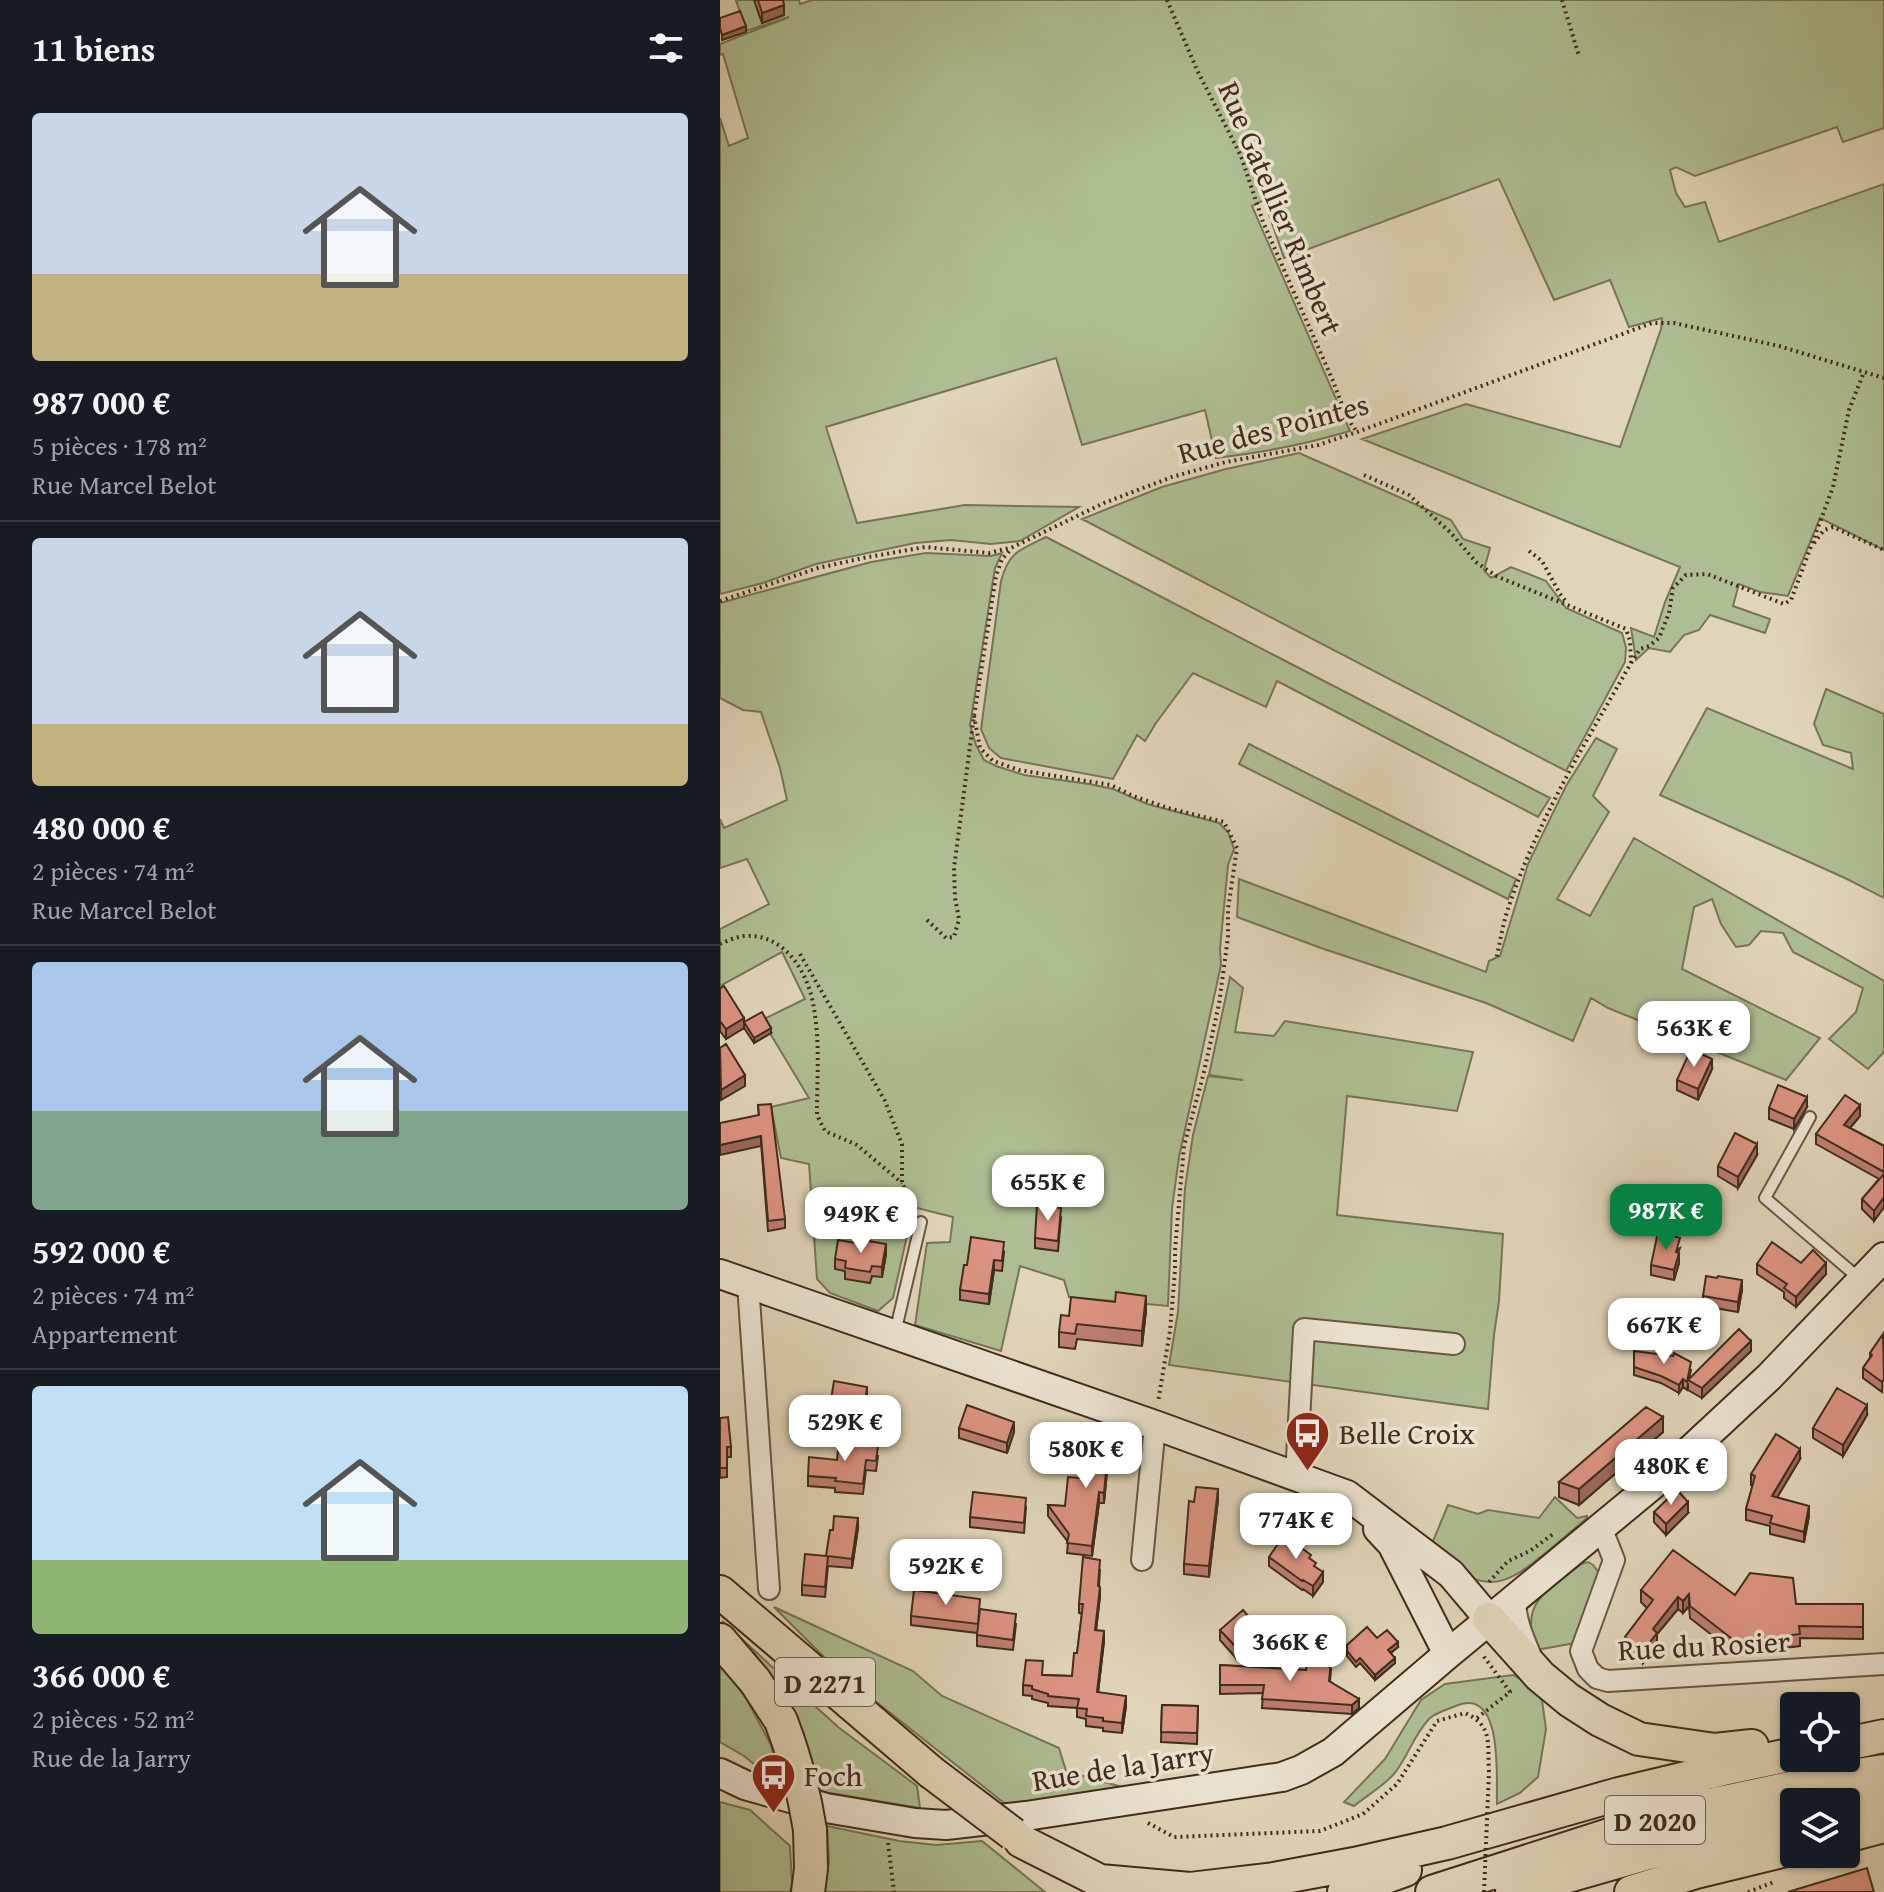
<!DOCTYPE html>
<html lang="fr">
<meta charset="utf-8">
<style>
body{margin:0;font-family:"Gentium Book Plus",serif;background:#20242c;color:#f1f3f6;height:100vh;display:flex;flex-direction:column;font-size:30px;white-space:nowrap}
*{box-sizing:border-box;margin:0}
p{font-size:26px;color:#9ea1a6}
.icon{flex:none;width:44px;height:44px;fill:none;stroke:currentColor;stroke-width:2;stroke-linecap:round;stroke-linejoin:round}
.map{position:relative;flex:1;overflow:hidden}
.drawer{display:flex;flex-direction:column;background:#171b24;width:720px}
.drawer>*{flex:none}
.fabs{position:absolute;left:1060px;top:1692px;display:grid;gap:16px}
.fabs a{display:grid;place-items:center;width:80px;height:80px;border-radius:8px;background:#171b24;box-shadow:0 2px 6px #0004;font-size:40px}
.price{position:absolute;translate:-50% -68px;padding:0 18px;border-radius:16px;background:#fff;color:#222;font-size:26px;line-height:52px;filter:drop-shadow(0 2px 4px #0008)}
.price::after{content:'';position:absolute;left:50%;top:48px;width:24px;height:18px;margin-left:-12px;background:inherit;clip-path:polygon(0 0,100% 0,50% 100%)}
.price.current{background:#0b8043;color:#fff}
ul{padding:0;list-style:none}
li{display:grid;align-content:center;gap:16px;height:424px;padding:0 32px}
li+li{border-top:2px solid #363941}
li span{display:grid;place-items:center;height:248px;border-radius:8px;color:#555}
li>.icon{margin-inline-start:auto}
span .icon{width:144px;height:144px;fill:#fffc;stroke-width:1}
li b{font-size:34px}
h2{display:flex;justify-content:space-between;align-items:center;height:96px;padding:0 32px;font-size:34px}
main{display:flex;flex:1;min-height:0}
.map>svg:first-child{display:block}
.green{fill:#aebe92;stroke:#787556;stroke-width:2}
.lines{fill:none;stroke-linecap:round;stroke-linejoin:round}
.lane-casing{stroke:#695642;stroke-width:14}
.street-casing{stroke:#695642;stroke-width:24}
.secondary-casing{stroke:#412c1b;stroke-width:32}
.primary-casing{stroke:#412c1b;stroke-width:36}
.path{stroke:#412c1b;stroke-width:4;stroke-dasharray:2 4;stroke-linecap:butt}
.lane{stroke:#ece4d2;stroke-width:10}
.street{stroke:#ece4d2;stroke-width:20}
.secondary{stroke:#ece4d2;stroke-width:28}
.primary{stroke:#e1d5b9;stroke-width:32}
.primary-bridge-casing{stroke:#412c1b;stroke-width:36;stroke-linecap:butt}
.path-bridge{stroke:#412c1b;stroke-width:4;stroke-dasharray:2 4;stroke-linecap:butt}
.primary-bridge{stroke:#e1d5b9;stroke-width:32}
.wall{fill:#be7f71;stroke:#412c1b;stroke-width:2}
.shaded-wall{fill:#9b685c;stroke:#412c1b;stroke-width:2}
.building{fill:#dd9483;stroke:#412c1b;stroke-width:2}
.labels{text-anchor:middle;dominant-baseline:central;stroke-width:7;stroke-linejoin:round;paint-order:stroke}
.shield{fill:#ece4d2;stroke:#746352;stroke-width:2}
.shield-label{font-size:28px;font-weight:bold;fill:#412c1b}
.street-label{font-size:30px;fill:#412c1b;stroke:#ece4d2}
.poi-label{font-size:30px;fill:#412c1b;stroke:#ece4d2;text-anchor:start}
</style>
<main>
<section class="drawer">
<h2>11 biens<svg class="icon" aria-label="filters" viewBox="0 0 24 24"><path d="M4 7h16M4 17h16"/><circle cx="9" cy="7" r="2"/><circle cx="15" cy="17" r="2"/></svg></h2>
<ul>
<li><span style="background:linear-gradient(#c9d6e8 65%,#c2b280 0)"><svg class="icon" aria-label="home" viewBox="0 0 24 24"><path d="M3 11l9-7 9 7M6 9v11h12V9"/></svg></span><div><b>987 000 €</b><p>5 pièces · 178 m²</p><p>Rue Marcel Belot</p></div></li>
<li><span style="background:linear-gradient(#c9d6e8 75%,#c2b280 0)"><svg class="icon" aria-label="home" viewBox="0 0 24 24"><path d="M3 11l9-7 9 7M6 9v11h12V9"/></svg></span><div><b>480 000 €</b><p>2 pièces · 74 m²</p><p>Rue Marcel Belot</p></div></li>
<li><span style="background:linear-gradient(#a9c7e8 60%,#7fa58c 0)"><svg class="icon" aria-label="home" viewBox="0 0 24 24"><path d="M3 11l9-7 9 7M6 9v11h12V9"/></svg></span><div><b>592 000 €</b><p>2 pièces · 74 m²</p><p>Appartement</p></div></li>
<li><span style="background:linear-gradient(#bfe0f5 70%,#8fb573 0)"><svg class="icon" aria-label="home" viewBox="0 0 24 24"><path d="M3 11l9-7 9 7M6 9v11h12V9"/></svg></span><div><b>366 000 €</b><p>2 pièces · 52 m²</p><p>Rue de la Jarry</p></div></li>
</ul>
</section>
<div class="map">
<svg width="1164" height="1892" viewBox="0 0 1164 1892">
<rect width="100%" height="100%" fill="#e1d5b9"/>
<filter id="stains"><feTurbulence type="fractalNoise" baseFrequency=".0025" numOctaves="4"/><feColorMatrix values="0 0 0 0 .2 0 0 0 0 .09 0 0 0 0 .02 0 0 0 .5 -.17"/></filter>
<radialGradient id="worn" r=".72"><stop offset=".6" stop-color="#630" stop-opacity="0"/><stop offset="1" stop-color="#630" stop-opacity=".3"/></radialGradient>
<path class="green" d="M16,0H79L80,4L92,0H1164V128L1123,142L1117,127L975,176L956,167L950,170L956,193L965,207L985,202L999,242L1164,184V550L1100,518L1068,596L1040,592L1019,584L1013,606L1050,619L1045,633L990,615L979,630L964,635L950,652L929,648L916,660L911,628L934,637L945,602L960,567L642,439L746,404L900,447L941,329L942,318L909,327L890,280L834,300L779,179L564,258L544,200L532,206L630,431C586,444 541,453 496,458L485,410L362,445L336,358L106,427L137,523L245,505L359,507L300,541L271,544L231,540L195,543L96,564L43,583L0,594V118L9,146L28,138L3,54L0,55V44L69,17L26,31Z
M579,453L731,520L743,539L770,548L764,570L771,578L791,567L826,581L846,608L902,633L906,647L905,662L846,771L362,519L442,487L506,469Z
M326,537L830,798L818,817L557,681L546,707L473,673L436,723L425,741L417,735L393,779L281,758L269,748L261,729L281,581C289,551 300,550 326,537Z
M206,553L271,556L282,553L275,568L250,725L256,745L264,760L276,766L304,775L369,784L393,789L427,804L499,823L508,832L514,849L508,865L500,949L501,965L459,1157L452,1208L448,1306L349,1297L344,1280L300,1266L281,1351L195,1325L207,1243L230,1242L233,1217L173,1202L171,1212L187,1236L173,1298L158,1311L110,1293L97,1279L89,1164L61,1158L51,1107L89,1098L42,1020L85,999L62,952L0,986V929L49,904L27,859L0,868V819L4,828L67,800L60,768L41,712L23,710L0,698V603L151,562Z
M1106,689L1164,714V898L1125,878L940,795L987,708L1133,769L1131,753L1103,745L1094,724Z
M876,738L897,749L873,796L889,812L837,899L870,916L914,838L1164,981V1052L1148,1069L1109,1039L1136,1012L1143,988L1073,952L1063,933L1041,931L1029,945L1016,947L1001,924L992,899L974,907L962,969L1100,1038L1066,1080L888,1008L871,998L853,1041L766,1003L601,948L517,917L519,879L766,972L769,961L780,956L808,864L846,786Z
M529,744L796,879L788,899L519,764Z
M510,977L523,988L515,1032L554,1036L565,1021L753,1052L737,1111L627,1096L617,1215L783,1234L779,1301L774,1335L768,1409L449,1365L458,1312L465,1188L473,1135L488,1076L523,1080L489,1075Z
M835,1497L857,1518L867,1516V1518C854,1529 841,1540 828,1551C799,1574 775,1597 738,1570C728,1563 720,1550 713,1541L728,1505L758,1514L768,1510L819,1518Z
M868,1562L873,1565L880,1574L855,1643L816,1650C799,1601 827,1592 861,1564Z
M54,1607L193,1671L222,1696L339,1748L346,1771L402,1787L288,1806L121,1674Z
M2,1621L118,1727L197,1786L200,1808L98,1791L59,1693Z
M0,1664L26,1698L51,1745L61,1786L24,1756L0,1742Z
M793,1675L809,1684L822,1700L826,1729L818,1777L800,1793L777,1804C776,1780 784,1688 738,1705C729,1709 717,1712 710,1718C693,1735 688,1758 673,1775C662,1787 646,1796 634,1806L624,1802L665,1759L701,1700L725,1684Z
M0,1802L30,1810L70,1846L72,1883L70,1892H0Z
M107,1826L179,1841L216,1845L262,1841L325,1892H104L109,1861Z"/>
<g class="lines">
<defs>
<path id="lane" d="M1090,1117L1045,1198L1141,1280
M175,1333L201,1222"/>
<path id="street" d="M28,1284L49,1589
M576,1476L584,1329L734,1344
M881,1527L894,1560L861,1651L868,1669L877,1678L888,1681L1164,1664
M422,1560L435,1425
M795,1598C795,1619 802,1635 810,1654"/>
<path id="secondary" d="M0,1274L435,1425L627,1495L731,1574L769,1619
M658,1529L672,1544L728,1654
M0,1773L25,1785L106,1808L195,1823L226,1825L306,1816L562,1777L581,1770L613,1752L728,1654L936,1482L1049,1377L1164,1257"/>
<path id="primary" d="M0,1592L211,1772
M769,1619L820,1676L849,1700L880,1720L919,1739L995,1750L1032,1746
M0,1640L35,1681L61,1721
M1126,1744L1164,1736
M1126,1806L1164,1800
M1126,1836L1164,1826
M301,1841L380,1881L470,1889L554,1879L634,1864L727,1843L899,1794L1012,1767L1074,1754
M88,1892L91,1869L90,1830
M624,1892L685,1870
M712,1892L967,1810L1117,1778L1164,1771
M792,1892L977,1839L1074,1818
M911,1892L976,1872L1074,1848"/>
</defs>
<use href="#lane" class="lane-casing"/>
<use href="#street" class="street-casing"/>
<use href="#secondary" class="secondary-casing"/>
<use href="#primary" class="primary-casing"/>
<path class="path" d="M447,0L477,70L521,156L543,222L613,381L627,418L637,432
M842,0L859,56
M644,475L689,495L730,532L756,562L776,576L906,629L910,641L911,663C866,742 818,819 789,906C783,923 780,942 776,960
M1094,543L1104,530L1113,527L1164,550
M809,551L822,561L840,594L847,603
M0,601L98,568L143,558L205,547L269,553L293,547L384,503L452,477L506,462L598,445L637,432L932,323H954L1059,346L1164,378
M911,663L920,649L929,646L939,638L949,613L953,588L966,575L987,574L1064,604L1071,600L1113,487L1129,410L1144,372
M254,716L260,748L273,761L299,770L391,785L413,796L448,808L504,822L517,848L508,909V937L499,1004L483,1076L464,1146L455,1250V1270L450,1331L438,1402
M207,920L226,938L234,937L239,919L235,898L234,868L254,716L276,576L282,559L291,549
M0,944C7,941 16,937 24,936C65,933 89,973 94,1009C100,1043 97,1080 97,1115L105,1131L137,1145L182,1183
M80,954L165,1101L182,1144V1183L195,1210
M769,1582L788,1561L810,1551L833,1534
M757,1718L790,1692L762,1654
M428,1823L454,1837L600,1831L643,1814L677,1784L717,1721L745,1713C774,1726 767,1745 769,1772
M168,1843L174,1892
M1028,1892L1054,1882"/>
<use href="#lane" class="lane"/>
<use href="#street" class="street"/>
<use href="#secondary" class="secondary"/>
<use href="#primary" class="primary"/>
<defs>
<path id="primary-bridge" d="M61,1721C75,1757 84,1792 90,1830
M211,1772L293,1834"/>
</defs>
<use href="#primary-bridge" class="primary-bridge-casing"/>
<path class="path-bridge" d="M764,1892L769,1772"/>
<use href="#primary-bridge" class="primary-bridge"/>
</g>
<path class="wall" d="M34,0H63L64,15L42,23Z
M0,988L24,1028L6,1039L0,1031Z
M24,1022L51,1033L34,1043L24,1028Z
M992,1069L978,1100L957,1090V1080Z
M38,1105L65,1219V1228L48,1231Z
M1087,1107L1074,1129L1049,1119V1108Z
M1140,1116L1130,1128L1164,1146V1207L1154,1221L1142,1209V1199L1159,1179L1096,1144V1134Z
M1037,1155L1018,1188L998,1176V1166Z
M341,1218L338,1251L315,1248V1238Z
M960,1248L958,1253L959,1263L954,1280L931,1275V1265Z
M284,1252L282,1271L274,1270L269,1304L240,1300V1290L247,1265Z
M166,1254L162,1277L152,1276L150,1283L125,1279V1271L115,1269V1259Z
M1081,1263L1106,1274L1076,1307L1064,1298V1292L1037,1274V1264Z
M1022,1290L1018,1312L983,1306V1296Z
M426,1311L422,1346L357,1339L355,1349L339,1347V1332L349,1316Z
M1164,1335L1162,1392L1143,1378V1368L1150,1358V1353Z
M914,1351L971,1370L969,1379L1031,1351L982,1398L968,1390V1383L967,1390L963,1387L959,1393L941,1383L914,1375Z
M147,1397L144,1421L110,1416V1406Z
M1147,1415L1123,1456L1093,1438V1428Z
M0,1418L11,1447V1457H7V1477L0,1478Z
M239,1428L294,1432L287,1453L239,1438Z
M943,1432L859,1505L839,1497V1482Z
M390,1440L384,1503H379L372,1556L347,1553L348,1542L328,1516V1505L345,1506L360,1478L368,1445Z
M158,1456L156,1471L146,1470L143,1494L115,1492V1488L88,1486V1476L117,1460Z
M1080,1459L1057,1497L1089,1516L1084,1542L1050,1534V1526L1026,1520V1509L1033,1485H1031V1474Z
M498,1500L489,1577L464,1574V1564Z
M306,1507L304,1533L250,1527V1517Z
M934,1512L968,1513L946,1535L934,1522Z
M138,1528L132,1568L108,1566L105,1597L82,1595V1585L106,1556Z
M549,1557L591,1560L603,1582L593,1596L583,1589L582,1590L549,1566Z
M380,1569L379,1586L380,1596L376,1630L384,1641L378,1692L406,1706L402,1733L383,1731V1728L366,1726V1719L357,1717V1708L328,1706V1703L312,1699V1696L303,1695V1685L323,1675L352,1676L357,1653L362,1614L359,1613V1604Z
M921,1590L1015,1595L1076,1604H1143V1639L1080,1638V1646L1016,1654L970,1618L969,1606L963,1613L958,1609L937,1634V1645L923,1663L905,1649V1637L927,1608L921,1602Z
M260,1609L296,1624L293,1650L257,1646V1633L191,1625V1616Z
M500,1630L538,1638L516,1658L500,1640Z
M657,1638L678,1647L671,1653L675,1663L655,1680L640,1663L636,1667L627,1656V1645Z
M500,1665L586,1670L611,1669L610,1681L639,1708L632,1714L542,1708L543,1693L500,1694Z
M442,1705L478,1706L477,1744L441,1742Z"/>
<path class="shaded-wall" d="M64,5V15L42,23V13Z
M26,26V32L2,40V35Z
M24,1018V1028L6,1039V1029Z
M51,1028V1033L34,1043V1038Z
M992,1059V1069L978,1100V1089Z
M25,1075V1086L1,1100V1090Z
M1087,1097V1107L1074,1129V1119Z
M1140,1105V1116L1124,1135V1125Z
M41,1136V1146L0,1155V1145Z
M1037,1144V1155L1018,1188V1177Z
M1164,1197V1207L1154,1221V1211Z
M166,1244V1254L162,1277V1267Z
M959,1253V1263L954,1280V1270Z
M274,1260V1270L269,1304V1294Z
M1106,1263V1274L1076,1307V1297Z
M1022,1280V1290L1018,1312V1302Z
M426,1296V1311L422,1346V1331Z
M1031,1341V1351L982,1398V1388Z
M963,1379V1387L959,1393V1385Z
M147,1387V1397L144,1421V1411Z
M1147,1405V1415L1123,1456V1445Z
M943,1417V1432L859,1505V1489Z
M294,1422V1432L287,1453V1443Z
M390,1429V1440L384,1503V1493Z
M1080,1449V1459L1052,1506V1496Z
M498,1489V1500L489,1577V1566Z
M379,1492V1503L372,1556V1546Z
M968,1502V1513L946,1535V1524Z
M1089,1506V1516L1084,1542V1532Z
M138,1518V1528L132,1568V1559Z
M603,1572V1582L593,1596V1586Z
M380,1587V1596L375,1640V1630Z
M969,1594V1606L963,1613V1601Z
M958,1597V1609L937,1634V1645L923,1663V1651L933,1629Z
M538,1628V1638L516,1658V1647Z
M384,1631V1641L377,1702V1692Z
M678,1642V1647L668,1655V1650Z
M675,1658V1663L655,1680V1675Z
M406,1696V1706L402,1733V1723Z
M639,1699V1708L632,1714V1705Z"/>
<path class="building" d="M38,0H63L64,5L42,13Z
M20,11L26,26L2,35L0,28V18Z
M4,986L24,1018L6,1029L0,1021V988Z
M42,1012L51,1028L34,1038L24,1022Z
M6,1044L25,1075L1,1090L0,1048Z
M971,1049L992,1059L978,1089L957,1080Z
M1058,1085L1087,1097L1074,1119L1049,1108Z
M1125,1095L1140,1105L1124,1125L1164,1146V1172L1096,1134Z
M51,1104L65,1219L48,1221L41,1136L0,1145V1123L39,1115L38,1105Z
M1015,1133L1037,1144L1018,1177L998,1166Z
M1164,1174V1197L1154,1211L1142,1199Z
M317,1205L341,1208L338,1241L315,1238Z
M938,1232L960,1238L956,1252L959,1253L954,1270L931,1265Z
M251,1237L284,1242L282,1261L274,1260L269,1294L240,1290L244,1265H247Z
M118,1240L142,1244L143,1240L166,1244L162,1267L152,1266L150,1272L125,1268L126,1261L115,1259Z
M1052,1242L1081,1263L1093,1250L1106,1263L1076,1297L1064,1288L1067,1284L1037,1264Z
M986,1276L997,1278L998,1276L1022,1280L1018,1302L983,1296Z
M396,1292L426,1296L422,1331L357,1324L355,1334L339,1332L341,1315L349,1316L351,1297L395,1302Z
M1019,1329L1031,1341L982,1388L968,1380Z
M1163,1334L1164,1379L1162,1382L1143,1368L1152,1355L1150,1353Z
M914,1351L953,1356L954,1353L971,1362L967,1382L963,1379L959,1385L941,1376L914,1367Z
M114,1381L147,1387L144,1411L110,1406Z
M1117,1388L1147,1405L1123,1445L1093,1428Z
M247,1405L294,1422L287,1443L239,1428Z
M926,1407L943,1417L859,1489L839,1482Z
M8,1417L11,1447H7V1468H0V1418Z
M371,1424L390,1429L384,1493L379,1492L372,1546L347,1543L349,1534L328,1505L345,1506L348,1477L360,1478L363,1445H368Z
M1056,1434L1080,1449L1052,1496L1089,1506L1084,1532L1050,1523L1052,1516L1026,1509L1035,1476L1031,1474Z
M119,1441L158,1446L156,1461L146,1460L143,1484L115,1481L116,1478L88,1476L89,1457L117,1460Z
M476,1487L498,1489L489,1566L464,1564L469,1501L474,1502Z
M957,1490L968,1502L946,1524L934,1512Z
M253,1492L306,1498L304,1523L250,1517Z
M114,1516L138,1518L132,1559L108,1556L105,1587L82,1585L85,1554L106,1556L110,1530H113Z
M564,1535L591,1555L589,1558L596,1563L594,1566L603,1572L593,1586L583,1580L582,1581L549,1557Z
M953,1550L1015,1595L1030,1573L1073,1578L1076,1604H1143V1627L1079,1626L1080,1634L1016,1642L970,1606L969,1594L963,1601L958,1597L933,1629L937,1633L923,1651L905,1637L933,1600L921,1590Z
M363,1557L380,1560L378,1586L380,1587L375,1630L384,1631L377,1692L406,1696L402,1723L383,1721V1718L366,1716L367,1709L357,1708L359,1699L328,1696V1694L312,1689V1686L303,1685L306,1660L323,1661L322,1675L352,1676L354,1653H357L363,1604H359Z
M194,1590L260,1599L258,1624L191,1616Z
M260,1609L296,1614L293,1640L257,1635Z
M523,1610L538,1628L516,1647L500,1630Z
M647,1627L657,1638L667,1630L678,1642L668,1650L675,1658L655,1675L640,1658L636,1662L627,1651V1645Z
M587,1659L611,1661L609,1681L639,1699L632,1705L542,1699L544,1685H500V1665L586,1670Z
M442,1705L478,1706L477,1733L441,1732Z
M1147,1868L1154,1892H1068Z"/>
<defs>
<symbol id="bus-pin" viewBox="-11 -11 22 30"><path d="M0 17L-7.5 6A9.5 9.5 0 1 1 7.5 6Z" fill="#8f2418" stroke="#ece4d2"/><path d="M-5-6H5V4H4V6H2V4H-2V6H-4V4H-5ZM-3.5-4V0h7V-4ZM-3.5 1.2v1.5H-2V1.2ZM2 1.2v1.5H3.5V1.2Z" fill="#fff"/></symbol>
</defs>
<g fill-rule="evenodd">
<use href="#bus-pin" x="562" y="1408" width="51" height="69"/>
<use href="#bus-pin" x="28" y="1750" width="51" height="69"/>
</g>
<g class="labels">
<g class="shield">
<rect x="55" y="1658" width="100" height="48" rx="6"/>
<rect x="885" y="1796" width="100" height="48" rx="6"/>
</g>
<g class="shield-label">
<text x="105" y="1682">D 2271</text>
<text x="935" y="1820">D 2020</text>
</g>
<g class="street-label">
<text transform="translate(561 208) rotate(67)">Rue Gatellier Rimbert</text>
<text transform="translate(553 428) rotate(-15)">Rue des Pointes</text>
<text transform="translate(984 1645) rotate(-3)">Rue du Rosier</text>
<text transform="translate(403 1766) rotate(-9)">Rue de la Jarry</text>
</g>
<g class="poi-label">
<text x="619" y="1433">Belle Croix</text>
<text x="84" y="1775">Foch</text>
</g>
</g>
<rect width="100%" height="100%" filter="url(#stains)"/>
<rect width="100%" height="100%" fill="url(#worn)"/>
</svg>
<div class="fabs">
<a><svg class="icon" aria-label="locate" viewBox="0 0 24 24"><circle cx="12" cy="12" r="6"/><path d="M12 2v4M12 18v4M2 12h4M18 12h4"/></svg></a>
<a><svg class="icon" aria-label="layers" viewBox="0 0 24 24"><path d="M12 4l9 5-9 5-9-5zM3 14l9 5 9-5"/></svg></a>
</div>
<b class="price" style="left:974px;top:1069px">563K €</b>
<b class="price" style="left:328px;top:1223px">655K €</b>
<b class="price current" style="left:946px;top:1252px">987K €</b>
<b class="price" style="left:141px;top:1255px">949K €</b>
<b class="price" style="left:944px;top:1366px">667K €</b>
<b class="price" style="left:125px;top:1463px">529K €</b>
<b class="price" style="left:366px;top:1490px">580K €</b>
<b class="price" style="left:951px;top:1507px">480K €</b>
<b class="price" style="left:576px;top:1561px">774K €</b>
<b class="price" style="left:226px;top:1607px">592K €</b>
<b class="price" style="left:570px;top:1683px">366K €</b>
</div>
</main>
